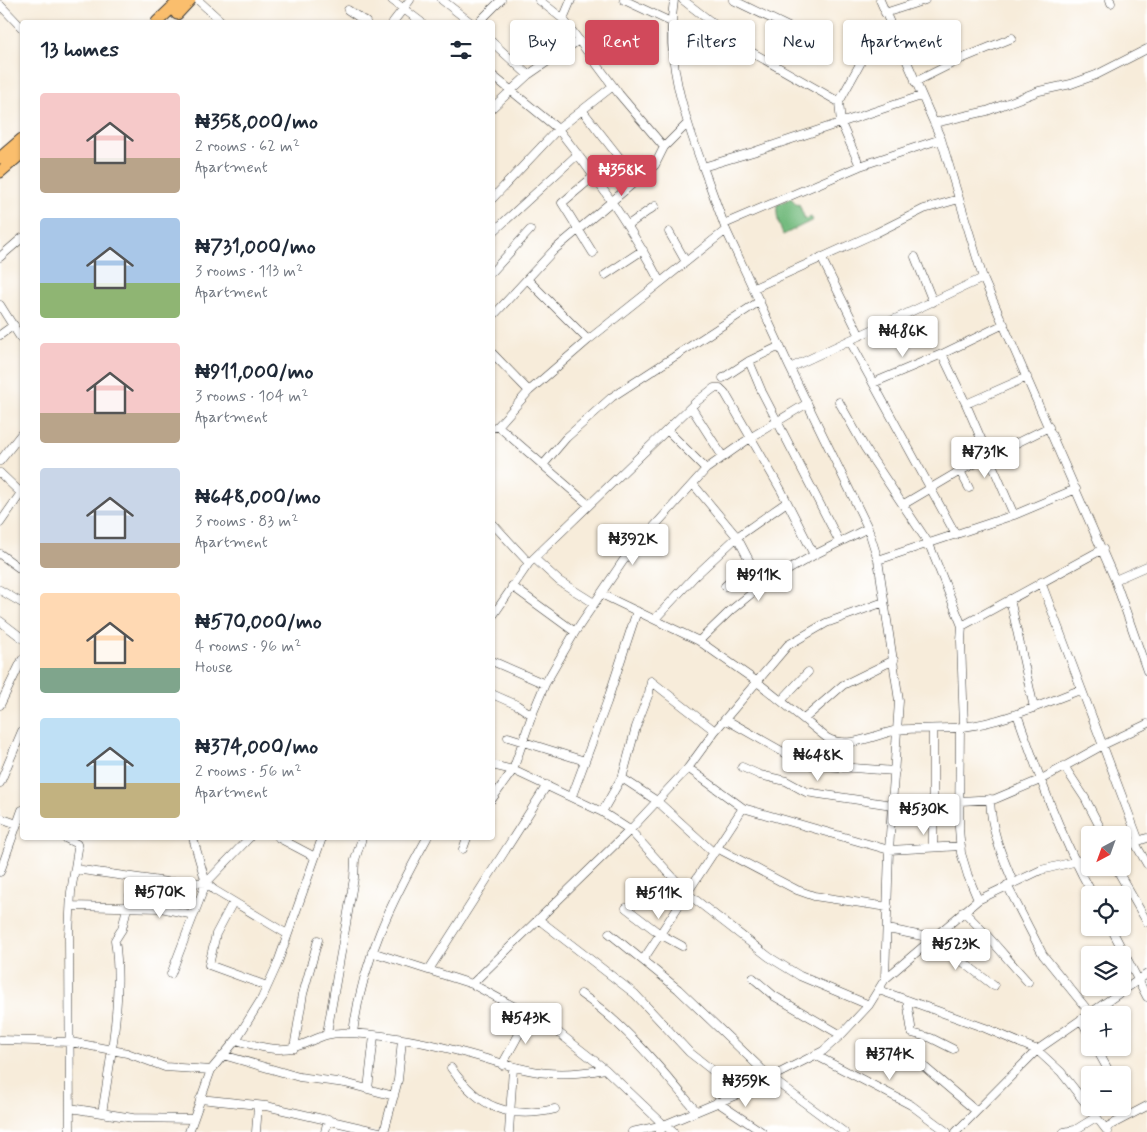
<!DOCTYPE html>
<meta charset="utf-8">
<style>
body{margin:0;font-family:Mynerve,sans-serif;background:#f2f2f3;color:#1f2937;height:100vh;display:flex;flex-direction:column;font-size:19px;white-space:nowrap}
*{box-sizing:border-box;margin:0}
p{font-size:16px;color:#747a83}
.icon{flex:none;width:28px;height:28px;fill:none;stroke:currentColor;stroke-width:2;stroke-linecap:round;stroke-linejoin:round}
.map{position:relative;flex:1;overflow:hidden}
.panel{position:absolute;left:20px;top:20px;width:475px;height:820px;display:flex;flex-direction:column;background:#fff;border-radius:5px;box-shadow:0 1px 4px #0004}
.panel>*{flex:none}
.top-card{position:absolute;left:510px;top:20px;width:475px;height:45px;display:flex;gap:10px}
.needle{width:32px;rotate:221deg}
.controls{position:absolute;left:1081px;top:826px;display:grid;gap:10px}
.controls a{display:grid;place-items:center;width:50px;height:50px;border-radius:5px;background:#fff;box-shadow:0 1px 4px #0004;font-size:25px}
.price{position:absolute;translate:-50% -42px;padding:0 11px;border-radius:5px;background:#fff;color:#222;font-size:16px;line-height:32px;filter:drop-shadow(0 1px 2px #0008)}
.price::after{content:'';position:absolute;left:50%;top:30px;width:15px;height:11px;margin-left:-8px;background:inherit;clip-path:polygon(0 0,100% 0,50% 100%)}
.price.active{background:#d1495b;color:#fff}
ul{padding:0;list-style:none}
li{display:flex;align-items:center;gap:15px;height:125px;padding:0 20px}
li span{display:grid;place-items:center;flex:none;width:140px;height:100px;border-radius:5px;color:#555}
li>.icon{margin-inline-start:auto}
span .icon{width:60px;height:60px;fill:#fffc;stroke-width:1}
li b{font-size:21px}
h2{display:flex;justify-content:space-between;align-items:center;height:60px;padding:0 20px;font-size:21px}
.chip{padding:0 18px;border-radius:5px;background:#fff;box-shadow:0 1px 4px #0004;font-size:18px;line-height:45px}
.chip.active{background:#d1495b;color:#fff}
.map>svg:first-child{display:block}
.forest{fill:#74bb7f;stroke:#486c4e}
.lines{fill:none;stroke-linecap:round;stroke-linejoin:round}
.minor-casing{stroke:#3d3b38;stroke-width:9}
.highway-casing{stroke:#3d3b38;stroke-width:13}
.minor{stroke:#fff;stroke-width:8}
.highway{stroke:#fabe6d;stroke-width:11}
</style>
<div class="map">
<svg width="1147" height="1132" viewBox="0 0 1147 1132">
<rect width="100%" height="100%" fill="#fff"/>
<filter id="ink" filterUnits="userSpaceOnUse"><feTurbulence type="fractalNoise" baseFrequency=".02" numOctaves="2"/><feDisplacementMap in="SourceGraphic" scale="10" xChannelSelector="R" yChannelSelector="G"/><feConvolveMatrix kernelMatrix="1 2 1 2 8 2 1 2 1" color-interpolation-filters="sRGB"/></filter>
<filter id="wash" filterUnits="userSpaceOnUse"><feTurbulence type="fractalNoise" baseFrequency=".0096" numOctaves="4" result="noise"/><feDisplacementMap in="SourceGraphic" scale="20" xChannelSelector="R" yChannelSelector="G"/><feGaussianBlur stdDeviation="1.12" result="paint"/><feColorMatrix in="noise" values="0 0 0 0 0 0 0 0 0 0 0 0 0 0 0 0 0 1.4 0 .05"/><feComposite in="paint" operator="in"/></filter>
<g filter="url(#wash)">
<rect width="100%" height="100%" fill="#f7ecda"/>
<path class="forest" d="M791,198L797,205L799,204L805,219L811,217L813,220L783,235C779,225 776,216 777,205Z"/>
</g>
<g filter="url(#ink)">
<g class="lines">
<defs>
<path id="minor" d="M198,0L222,22
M392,0L421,22
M442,0L470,22
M539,0L563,19L619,94L664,147
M624,0L671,22
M674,0C665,57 683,113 703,167L753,152L921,96
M683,0L746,49L839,102
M733,0L795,30
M880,0L941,139L983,278L1115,580L1147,566
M1110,0L1111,3
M0,5L22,28
M348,10L366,22
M885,13L925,0
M563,19L571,0
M393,22L410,0
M479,22L501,0
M492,42L528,75
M492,75L558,129L492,199
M915,82L961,59L1012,38
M613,86L558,129C596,177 632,228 660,282
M492,108L528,75L579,40
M582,110L637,180
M934,123L987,111L1039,91L1071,84L1096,75L1147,49
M860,166L841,123L839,102L860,64
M703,167L726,230L790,368
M724,224L860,166L941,139
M628,225L655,206
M669,232L686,262
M492,233L578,154
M593,253L562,203L594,176
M0,257L22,238
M821,257L860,336
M915,257L933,302
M492,272L530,230
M605,275L643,250
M527,279L588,340
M754,288L876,233L924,209L959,199
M0,305L22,340
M492,317L554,250L655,165L664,147L687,124
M0,335L14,325
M850,341L956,535
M492,353L529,391
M942,354L966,404L1014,515L1076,489
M749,361L762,392L839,541
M723,378L749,361L780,346
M873,383L942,354L1004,324
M839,402L865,448L929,544L962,626L961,641L964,727
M966,404L1027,377
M691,407L723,457
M498,426L589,505
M492,428L498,426L529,391L588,340L726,230
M667,430L706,469
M0,461L22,433
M543,465L566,438L612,397L760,301
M960,471L969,488
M0,473L22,494
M693,484L737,537L762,585
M904,504L960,471L1049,427
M0,523L21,493
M492,523L529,563
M0,554L22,570
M534,558L559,581L594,603
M878,560L1014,515
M1115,580L1147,671
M1041,582L1139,841
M512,586L575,632
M725,586L751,564
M0,590L22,603
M601,594L699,641L756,681L827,738C848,750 876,734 898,730C919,727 942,730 963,727C1004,722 1042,704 1080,690
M1010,599L1034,708
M492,617L529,563L696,402L714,388H720L725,393L781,490L814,555L868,528L790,368L983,278
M655,619L694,577L737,537L787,502
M0,621L22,638
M962,626L1103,549
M699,641L730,611L762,585L814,555
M492,661L545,684
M651,681L715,731
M492,694L517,705L532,715
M781,701L808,672
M0,705L22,660
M1017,714C1039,776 1061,838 1093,895
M725,719L799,761L811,765L895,771
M804,719L843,685L894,660
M960,727L959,828L961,853L968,876L978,900
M933,729V847
M508,737L585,761
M492,765L513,770L602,812L630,830L688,894L769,957L800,976L869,1005
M1064,766L1085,798L1104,835
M742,767L760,775L786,781L806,792L892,805L995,799L1040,780L1103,745L1147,724
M688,768L743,808L889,850L961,846
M622,778L657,801L714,853
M0,783L22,731
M572,796L607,702L637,611
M492,799L513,770L532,715L545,684L575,632L623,561L706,469L750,438L806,404
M990,799C991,830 1001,854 1013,882
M602,812L623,775L636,727L649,693L651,681
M0,818L17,824
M65,838L77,844L78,849L71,892L69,935L70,1132
M193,838L206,883L214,890L287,934
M279,838L315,857
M1135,843L1147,864
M1122,847L1147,838
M717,848L797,890L814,896L888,907
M463,849L467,838
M1116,868L1147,922
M75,869L167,882L206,883
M0,872L22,810
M1007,885L1043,955L1090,1013
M233,902L216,934L209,965L267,986
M71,906L161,908L194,915
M626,908L660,934L682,946
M963,911C987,933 1006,958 1028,982
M538,919L635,994L689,1052L717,1074L736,1095
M1111,928L1147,997
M888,929L932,938L994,986
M609,933L678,989L771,1078L844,1132
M372,952L472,984L550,1026L605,1069
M643,960L743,808
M430,968L547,785
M171,974L206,883L249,838
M753,978L774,996L841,1035
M885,979L978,900L1041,870L1090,858
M472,984L630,830L688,768L715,731L788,645L826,623L884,602
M879,990L985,1028L1037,1050L1061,1072L1108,1132
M581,994C626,1025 661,1069 696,1111
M907,1000L912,1033L931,1038L953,1049
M1081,1019L1090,1037
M327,1033L354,878L355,860L362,838
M353,1033C362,960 392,901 427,838
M0,1040L71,1042L127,1053L165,1067L211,1070
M236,1040C254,1045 276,1053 295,1047C315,1041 323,1032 345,1033C381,1034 419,1041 454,1050C514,1065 539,1082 605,1069L664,1125L632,1132
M294,1048L303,994L318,940
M1096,1048L1111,1075
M223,1055L299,1077L345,1083L394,1096
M815,1055L911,1105L947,1132
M921,1064L976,1111
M502,1065L530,1014
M451,1068C479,1107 507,1120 555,1109
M368,1089L374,1036
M200,1099L266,1106L379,1132
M717,1102L762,1132
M70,1108L133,1118L193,1119
M102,1113C111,1058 123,994 115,940L122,929L134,878
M664,1125L673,1132
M1105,1128L1147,1106
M189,1132L211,1070L236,1040L262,998L277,965L322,838
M256,1132L258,1106
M325,1132L328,1119
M384,1132L398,1080L402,1040
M509,1132L513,1068
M660,1132L664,1125L736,1095L823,1051L841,1035L869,1005L885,979L889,850L899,701L878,560L868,528
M956,1132L1037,1050L1147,974
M1064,1132L1075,1130L1096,1117"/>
<path id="highway" d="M177,14L190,0
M157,22L180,0
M0,158L22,139
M0,172L22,153"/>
</defs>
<use href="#minor" class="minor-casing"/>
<use href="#highway" class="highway-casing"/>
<use href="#minor" class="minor"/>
<use href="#highway" class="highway"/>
</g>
</g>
</svg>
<div class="controls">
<a><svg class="needle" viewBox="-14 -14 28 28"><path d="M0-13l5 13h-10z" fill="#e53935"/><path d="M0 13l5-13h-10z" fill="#747a83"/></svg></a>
<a><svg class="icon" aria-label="locate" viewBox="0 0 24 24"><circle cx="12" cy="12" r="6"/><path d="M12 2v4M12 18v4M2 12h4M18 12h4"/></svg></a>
<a><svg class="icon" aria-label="layers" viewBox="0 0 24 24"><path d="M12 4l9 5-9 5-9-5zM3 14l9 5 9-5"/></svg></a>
<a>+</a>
<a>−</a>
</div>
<b class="price active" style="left:622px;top:197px">₦358K</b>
<b class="price" style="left:903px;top:358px">₦486K</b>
<b class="price" style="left:985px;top:479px">₦731K</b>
<b class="price" style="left:633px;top:566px">₦392K</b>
<b class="price" style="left:759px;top:602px">₦911K</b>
<b class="price" style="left:818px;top:782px">₦648K</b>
<b class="price" style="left:924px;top:836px">₦530K</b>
<b class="price" style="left:160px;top:919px">₦570K</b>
<b class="price" style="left:659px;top:920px">₦511K</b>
<b class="price" style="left:956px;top:971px">₦523K</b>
<b class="price" style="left:526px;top:1045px">₦543K</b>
<b class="price" style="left:890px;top:1081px">₦374K</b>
<b class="price" style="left:746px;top:1108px">₦359K</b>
<div class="top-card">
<a class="chip">Buy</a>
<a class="chip active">Rent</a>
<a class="chip">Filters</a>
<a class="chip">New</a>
<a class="chip">Apartment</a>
</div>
<section class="panel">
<h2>13 homes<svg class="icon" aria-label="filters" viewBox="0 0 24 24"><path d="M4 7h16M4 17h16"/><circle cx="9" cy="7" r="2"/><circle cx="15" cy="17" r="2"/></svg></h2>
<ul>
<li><span style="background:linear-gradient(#f6c9c9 65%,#b9a48a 0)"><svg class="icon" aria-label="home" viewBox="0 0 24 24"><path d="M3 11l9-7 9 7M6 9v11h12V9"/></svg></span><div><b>₦358,000/mo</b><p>2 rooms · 62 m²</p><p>Apartment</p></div></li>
<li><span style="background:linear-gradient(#a9c7e8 65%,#8fb573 0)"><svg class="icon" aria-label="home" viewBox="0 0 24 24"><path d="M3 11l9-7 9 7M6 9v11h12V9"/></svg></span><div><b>₦731,000/mo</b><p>3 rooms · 113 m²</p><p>Apartment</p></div></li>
<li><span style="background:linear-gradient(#f6c9c9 70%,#b9a48a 0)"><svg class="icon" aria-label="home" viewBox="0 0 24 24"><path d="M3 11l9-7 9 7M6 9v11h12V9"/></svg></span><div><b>₦911,000/mo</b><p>3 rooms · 104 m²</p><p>Apartment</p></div></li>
<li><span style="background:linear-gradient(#c9d6e8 75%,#b9a48a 0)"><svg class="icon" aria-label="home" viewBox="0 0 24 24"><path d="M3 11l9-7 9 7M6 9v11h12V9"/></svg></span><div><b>₦648,000/mo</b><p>3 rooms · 83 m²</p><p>Apartment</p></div></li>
<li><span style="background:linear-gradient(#ffd9b3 75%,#7fa58c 0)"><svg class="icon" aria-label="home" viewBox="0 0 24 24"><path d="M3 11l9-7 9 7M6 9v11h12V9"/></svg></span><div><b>₦570,000/mo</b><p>4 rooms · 96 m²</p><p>House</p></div></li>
<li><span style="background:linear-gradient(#bfe0f5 65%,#c2b280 0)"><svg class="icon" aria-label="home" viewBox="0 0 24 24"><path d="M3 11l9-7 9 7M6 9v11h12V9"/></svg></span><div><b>₦374,000/mo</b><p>2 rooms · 56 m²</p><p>Apartment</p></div></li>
</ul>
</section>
</div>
